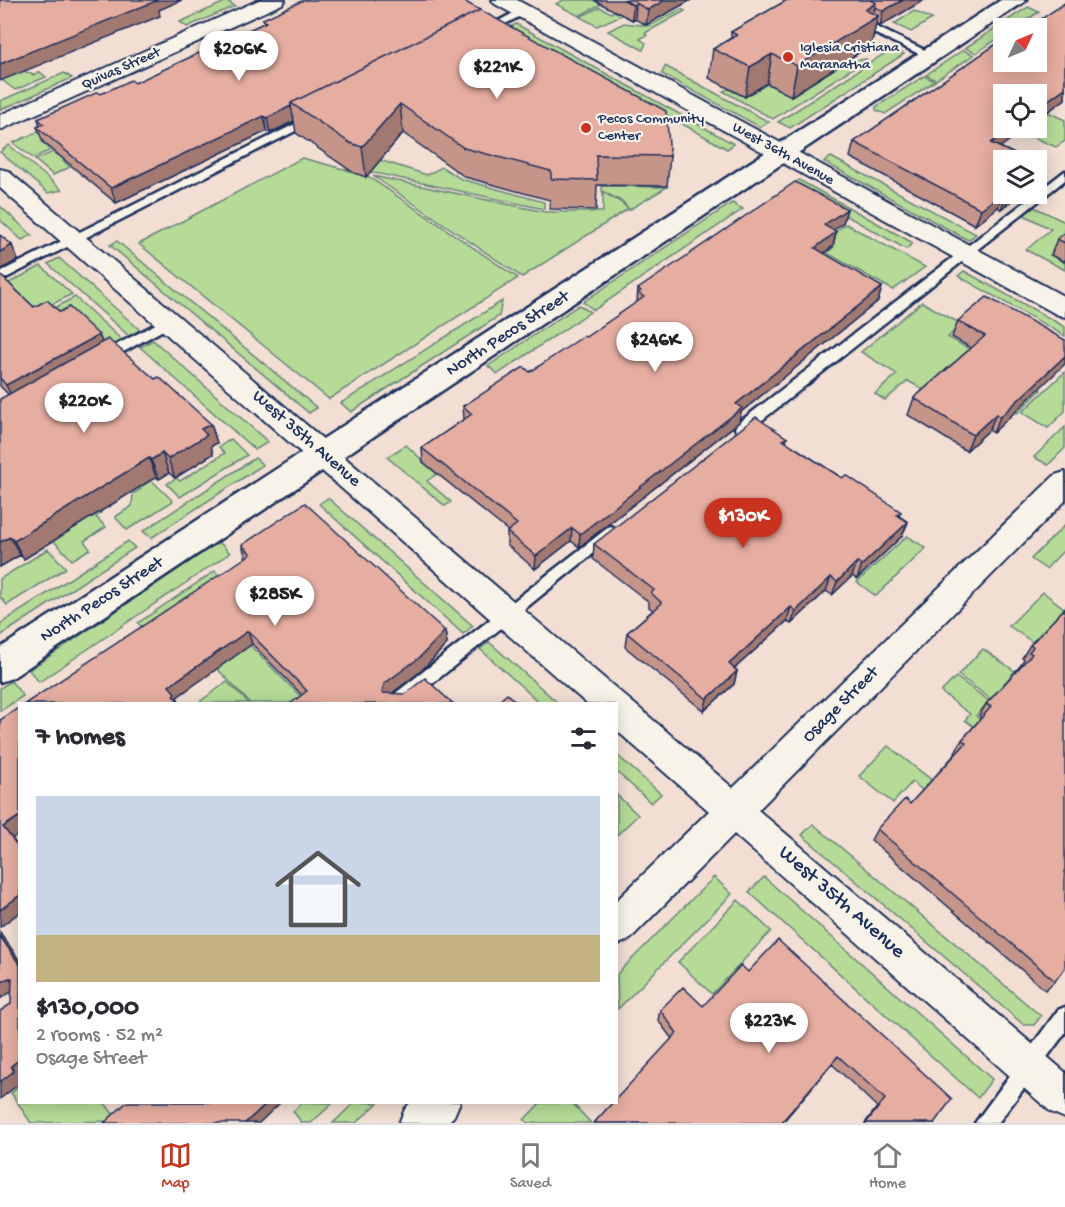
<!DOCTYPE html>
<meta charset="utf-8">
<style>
body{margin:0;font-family:"Gochi Hand",sans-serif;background:#f2f2f3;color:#2b2b33;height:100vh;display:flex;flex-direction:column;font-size:22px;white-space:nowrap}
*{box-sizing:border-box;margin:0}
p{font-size:20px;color:#7c7c81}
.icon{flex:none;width:33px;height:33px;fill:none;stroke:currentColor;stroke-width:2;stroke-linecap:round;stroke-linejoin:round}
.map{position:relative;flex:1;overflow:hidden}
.panel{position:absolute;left:18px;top:702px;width:600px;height:402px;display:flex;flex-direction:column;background:#fff;border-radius:0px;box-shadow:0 3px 15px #0003}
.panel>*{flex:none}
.needle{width:39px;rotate:46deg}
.tools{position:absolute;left:993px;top:18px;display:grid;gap:12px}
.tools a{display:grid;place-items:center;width:54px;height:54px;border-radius:0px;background:#fff;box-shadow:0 3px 15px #0003;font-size:30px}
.price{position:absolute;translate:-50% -51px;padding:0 14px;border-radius:21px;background:#fff;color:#222;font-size:20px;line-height:39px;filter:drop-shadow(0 2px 3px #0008)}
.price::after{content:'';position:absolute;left:50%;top:36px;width:18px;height:14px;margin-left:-9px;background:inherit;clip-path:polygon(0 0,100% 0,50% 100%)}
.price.active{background:#c8321e;color:#fff}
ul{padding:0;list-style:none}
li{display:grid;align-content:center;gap:12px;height:318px;padding:0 18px}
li+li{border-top:2px solid #e1e1e2}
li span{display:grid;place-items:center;height:186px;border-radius:0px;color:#555}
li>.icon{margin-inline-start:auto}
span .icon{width:108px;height:108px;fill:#fffc;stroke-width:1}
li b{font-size:26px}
h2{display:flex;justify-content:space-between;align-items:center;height:72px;padding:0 18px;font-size:26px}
.tabs{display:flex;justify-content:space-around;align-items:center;height:84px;border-top:2px solid #e1e1e2;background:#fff;font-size:16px;color:#7c7c81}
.tabs a{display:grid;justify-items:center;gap:3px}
.tabs .active{color:#c8321e}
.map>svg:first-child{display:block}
.green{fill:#b5db97;stroke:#68857a;stroke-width:1.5}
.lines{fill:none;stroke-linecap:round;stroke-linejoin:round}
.service-casing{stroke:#1b2f5e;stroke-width:5}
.minor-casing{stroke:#1b2f5e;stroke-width:4}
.tertiary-casing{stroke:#1b2f5e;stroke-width:5}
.service{fill:#f7f3e8;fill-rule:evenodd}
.minor{fill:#f7f3e8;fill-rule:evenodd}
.tertiary{fill:#f7f3e8;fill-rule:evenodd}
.wall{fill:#c6958a;stroke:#1b2f5e;stroke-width:1.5}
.shaded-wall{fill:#a17971;stroke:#1b2f5e;stroke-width:1.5}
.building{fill:#e6ada1;stroke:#1b2f5e;stroke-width:1.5}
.poi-dot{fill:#c8321e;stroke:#f7f3e8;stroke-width:2}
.labels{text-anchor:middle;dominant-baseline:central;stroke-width:4.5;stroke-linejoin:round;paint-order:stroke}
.far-poi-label{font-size:15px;fill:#1b2f5e;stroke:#f7f3e8;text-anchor:start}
.far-street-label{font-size:15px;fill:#1b2f5e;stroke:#f7f3e8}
.street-label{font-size:18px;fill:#1b2f5e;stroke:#f7f3e8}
.near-street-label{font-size:21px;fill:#1b2f5e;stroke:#f7f3e8}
</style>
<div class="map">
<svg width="1065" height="1123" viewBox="0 0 1065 1123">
<rect width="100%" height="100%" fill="#f2ded3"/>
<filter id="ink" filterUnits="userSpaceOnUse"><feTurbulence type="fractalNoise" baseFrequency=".0167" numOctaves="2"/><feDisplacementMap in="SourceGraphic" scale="12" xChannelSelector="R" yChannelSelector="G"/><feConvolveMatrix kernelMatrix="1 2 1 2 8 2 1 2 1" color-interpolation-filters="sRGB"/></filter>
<g filter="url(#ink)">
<path class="green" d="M563,0H593L601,4L579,16L556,4Z
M636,0L624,14L597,26L580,17L600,7L611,13Z
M227,1L235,6L187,27L180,22Z
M1028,7L1039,12L1013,28H1004L1003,35L976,53L965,48Z
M681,9L685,11L645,33L647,35L640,39L646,43L643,50L608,31L624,23L649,26Z
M914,11L932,19L911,32L894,24Z
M516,24L734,144L727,149L510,27Z
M893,48L904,54L790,128L778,122Z
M963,50L974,55L936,80L926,75Z
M0,52L26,72L34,75L40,72L46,77L15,90L2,80Z
M867,59L773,119L723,91L728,89L745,97L767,84L792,96L847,61Z
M665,66L769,122L760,127L662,74Z
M64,73L72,78L0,110V101Z
M924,76L935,81L885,114L876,110V107Z
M113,97L42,142L51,150L33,158L13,143Z
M1037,107L1065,120V141L1056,147L1011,128H1036Z
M9,145L62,190L48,193L0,152Z
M53,152L57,155L63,152L69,158L63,161L70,167L53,175L35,160Z
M370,157L427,175L442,167L461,179L544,202V209L361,170Z
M831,157L976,234L968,240L824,162Z
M302,158L366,175L518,278L329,399L139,244Z
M373,176L545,212H603V192L622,203L628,209L522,277Z
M799,180L913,243L906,249L791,185Z
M602,186L667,187L629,210L623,202L602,191Z
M732,203L743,209L594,310L583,302Z
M0,206L32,235L22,240L0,220Z
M1034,207L1065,222V242L1050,255L1065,263V270L1026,250L1051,229L1024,215Z
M846,224L925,267L893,290L827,253L834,247L824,240Z
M117,241L317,408L309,413L110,245Z
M59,258L140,330L129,336L48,264Z
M41,266L72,294L37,312L7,284Z
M964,271L1065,327V336L958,276Z
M75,297L122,340L100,353L51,310Z
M502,301L499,316L351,412L341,403Z
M922,302L961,324L948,337L1041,390L1017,413L951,374L929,393L908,381L885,400L875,394L897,374L861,352Z
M579,305L590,312L498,374L488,366Z
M153,340L268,442L255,450L140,347Z
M1065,372V411L1048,428L1022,412Z
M1065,427V448L1048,465L1034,457Z
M108,438L173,501L127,530L115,517L132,506L133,494L141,489L97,445Z
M231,439L247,455L180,497L167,484L176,478L180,481L225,453L219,447Z
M406,445L437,474L427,481L451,502L445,506L387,457Z
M255,458L263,465L151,538L143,531Z
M76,488L101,513L96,517L106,527L84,541L90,549L72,560L54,541L59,537L19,494Z
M328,498L473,626L463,634L319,504Z
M1065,525V549L1046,569L1031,559Z
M907,536L926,548L876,596L857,582Z
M128,541L135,548L0,636V624Z
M219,542L230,553L39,682L29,670Z
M48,549L66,568L7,605L0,597V579Z
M215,571L228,585L148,634L138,623Z
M1043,592L1065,609L1037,645L1009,626Z
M212,607L307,703H250L180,630Z
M489,642L558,703H540L480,649Z
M983,649L1032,683L992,700L958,675Z
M956,677L989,701L976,716L1065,793L965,720L970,714L941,692Z
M11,681L23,696L0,711V688Z
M227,682L249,703H198Z
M888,746L1024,852L1015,862L912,782L893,803L859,776Z
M617,755L661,794L651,803L617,772Z
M617,795L638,815L617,835Z
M813,824L1041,1016L1034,1025H1024L802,835Z
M714,877L732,894L618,1009L617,974Z
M764,877L992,1079L978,1098L749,892Z
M738,900L771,931L712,994L678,962Z
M19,1086L20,1102L105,1103L118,1121L31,1123L11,1093Z
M355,1102L378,1103L356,1123H333Z
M302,1103V1102L333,1103L311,1123H302L293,1111Z
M540,1103H572L591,1123H528L524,1120Z"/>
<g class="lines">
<defs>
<path id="service" d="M523,8L528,11L526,13L488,33L479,31Z
M854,20H862L937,56L928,58L854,24Z
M313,115L318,118L317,120L0,281V272Z
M1065,171V180L747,432H737L735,428L737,424Z
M169,317L174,318V324L107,361H97L95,358L97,355Z
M610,526L615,528L617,532L615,536L407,704H386L388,699Z
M1065,1007V1033L998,1123H975L1058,1010Z"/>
<path id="minor" d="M259,0H285L282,4L0,130V115Z
M492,0H517L1065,297V317L1056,314L495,4Z
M0,169L8,171L733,788L1055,475L1065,472V501L758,810L1065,1072V1118L1051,1112L734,834L629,940L616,945V901L709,811L616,730V704H587L0,188Z
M411,1102H460L454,1116L447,1123H399L405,1109Z"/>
<path id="tertiary" d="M1001,0H1027L12,678L0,682V648Z"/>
</defs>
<use href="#service" class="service-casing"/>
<use href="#minor" class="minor-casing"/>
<use href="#tertiary" class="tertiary-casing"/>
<use href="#service" class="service"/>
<use href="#minor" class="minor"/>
<use href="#tertiary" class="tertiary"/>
</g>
<path class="wall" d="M594,0H691L646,25L635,19L632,20Z
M787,0H924L880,26L876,24L871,45L791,96L767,83L745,97L709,78L713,49L731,38V32Z
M1065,3V99L1036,120V94H1004V128H1027L1000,147L1027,160H1004V194H1020L1001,209L998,207L975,225L850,157L854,142L1004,39V62H1036V28H1020L1029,22L1034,24L1040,20Z
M263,19L670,156L667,186L597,185L596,210L550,209V200L465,177L403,133L366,177L354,173L296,133L294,121L270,133L267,131L116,203L43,142L37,127L40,126L38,119L101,94L135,83L264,23Z
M847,209L843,223L833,230L836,232L833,246L824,254L882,287L878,301L741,412L739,422L579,547L571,541L535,569L507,545V532L508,531L423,462L422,448L464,419L463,406L530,372L586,337L637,302L638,289Z
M1065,233V262L1051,255L1057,239Z
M0,275L34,307L60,312L99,335L102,343L155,379L211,424L217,443L211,446L213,454L175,478L169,473L159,479L156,477L24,559L20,555L0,567L8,394L0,386Z
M958,321L1065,340L993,433L989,430L966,451L908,415L914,398L971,348L952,337Z
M787,438L786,442L842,478L901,512L899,516L908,522L902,536L857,579L852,576L832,595L826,591L791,624L787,621L734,669L737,671L734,684L704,711L625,647L627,633L653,610L649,607V602L593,559L594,544Z
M242,545L445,631L447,644L421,671L392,693L302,695L252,644L177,697L179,701L25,704L246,558Z
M1065,608L1055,981L1045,990L871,840L877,829L910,804L956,753L955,752L962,740L981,718L979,716L986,704L1021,665L1024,659L1022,658L1030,645Z
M748,972L934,1123H865L877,1107L832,1064L782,1123H594L672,1039L658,1020L660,1010L703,1006Z"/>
<path class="shaded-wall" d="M152,0H182L159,10L160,16L0,81V64Z
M665,0H691L646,25L648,10Z
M903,0H924L880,26L883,11Z
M636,3L635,19L632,20L633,5Z
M876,3L872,20L878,16L871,45L791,96L797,66L865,10Z
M772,54L767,83L745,97L750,67Z
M1065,88V99L1036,120V109Z
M400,104L403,133L366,177L362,147Z
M291,106L294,121L270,133L267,118Z
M264,116L267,131L116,203L111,188Z
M1011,128H1027L985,158L991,143Z
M1003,191L998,207L975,225L981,209Z
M1007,194H1020L1001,209Z
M847,209L843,223L820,240L824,225Z
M836,232L833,246L811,263L815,248Z
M12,245L18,260L0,270V252Z
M882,287L878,301L741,412L739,422L579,547L580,534L736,404Z
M99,335L105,349L13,399L6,385Z
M1065,356V364L993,433L1000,417Z
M996,414L989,430L966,451L973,435Z
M211,424L217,443L211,446L213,454L175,478L168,459L201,429Z
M162,453L169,473L159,479L151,460Z
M149,458L156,477L24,559L14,541Z
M908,522L902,536L857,579L862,565Z
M572,528L571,541L535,569L536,556Z
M10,537L20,555L0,567V542Z
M857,562L852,576L832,595L837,582Z
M831,577L826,591L791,624L796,611Z
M791,607L787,621L725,677L729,664Z
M248,631L252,644L177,697L180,704H177L169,686Z
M445,631L447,644L421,671L387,697L382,693L384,684Z
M737,671L734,684L704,711L707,699Z
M20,816V833L12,839L20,849L3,827Z
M20,895V912L0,927V910Z
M0,932L20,961V965L0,936Z
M9,978L19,987L0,999V983Z
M838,1056L782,1123H781Z
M20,1059V1083L0,1099V1082L11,1066Z
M268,1102H281L259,1123H245Z"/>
<path class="building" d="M0,0H155L156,1L0,64Z
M304,0H462L480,10L291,103V106L267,118L264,116L111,188L37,127L44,124L38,119L98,92L101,94L131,80L135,83L266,22L263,19Z
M624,0H665L648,10L636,3L633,5Z
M787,0H870L876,3L865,10L878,16L797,66L772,54L750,67L713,49L737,35L731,32Z
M870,0H903L883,11L875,7L876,3Z
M1065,3V88L1036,109V94H1004V128H1011L991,143L1027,160H1004V192L981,209L854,142L1004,39V62H1036V28H1020L1029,22L1034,24L1040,20Z
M480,10L666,111L670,156L596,155L597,180L551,179V171L464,148L400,104L362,147L350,143L291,103Z
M795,182L847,209L824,225L836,232L815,248L882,287L736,404L742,408L580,534L572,528L536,556L507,532L517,524L422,448L472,414L463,406L524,367L530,372L584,336L586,337L644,297L638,293L641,291L638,289Z
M1065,233V243L1057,239Z
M0,235L12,245L0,252Z
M0,275L34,307L47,300L60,312L69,307L99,335L6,385L0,378Z
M987,297L1065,340V356L1000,417L996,414L973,435L914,398L985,336L958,321Z
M108,339L155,379L159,377L211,424L201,429L207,435L168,459L162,453L151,460L149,458L14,541L10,537L0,542V399Z
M756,417L787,438L783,440L842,478L846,475L901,512L897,515L908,522L862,565L857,562L837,582L831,577L796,611L791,607L729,664L737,671L707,699L627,633L662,603L651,593L654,590L594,544Z
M305,503L445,631L419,658L384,684L382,693L405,694L425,678L453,704H290L307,691L248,631L169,686L175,693L173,695L181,704H25L251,554L242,545Z
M1065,608V968L1055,981L877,829L905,799L910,804L966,743L962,740L991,707L986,704L1032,654L1029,652L1033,647L1030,645Z
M507,694L518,704H496Z
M20,707V816L3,827L20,849V895L0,910V724L1,723L0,720Z
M0,936L20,965V1059L11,1066L14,1071L0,1082V1011L11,1004L12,978H9L0,983Z
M778,940L952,1099L934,1123H866L885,1099L838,1056L781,1123H594L613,1102H616V1099L677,1033L660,1010L683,987L703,1006L741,965L748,972Z
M127,1102H268L245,1123H104Z"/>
</g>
<g class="poi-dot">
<circle cx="788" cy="57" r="6"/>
<circle cx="586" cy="128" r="6"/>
</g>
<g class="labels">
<g class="far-poi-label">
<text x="800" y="48">Iglesia Cristiana<tspan x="800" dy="17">Maranatha</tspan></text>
<text x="598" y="119">Pecos Community<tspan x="598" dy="17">Center</tspan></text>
</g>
<g class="far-street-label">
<text transform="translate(121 69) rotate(-24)">Quivas Street</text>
<text transform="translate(783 154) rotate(29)">West 36th Avenue</text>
</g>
<g class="street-label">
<text transform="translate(508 334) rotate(-33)">North Pecos Street</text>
<text transform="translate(306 439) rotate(41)">West 35th Avenue</text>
<text transform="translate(102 600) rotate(-33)">North Pecos Street</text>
<text transform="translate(841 705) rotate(-45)">Osage Street</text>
</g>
<g class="near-street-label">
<text transform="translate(841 903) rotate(41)">West 35th Avenue</text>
</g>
</g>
</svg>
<div class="tools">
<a><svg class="needle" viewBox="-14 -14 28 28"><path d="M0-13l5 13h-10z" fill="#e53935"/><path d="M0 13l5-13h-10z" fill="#7c7c81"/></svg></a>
<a><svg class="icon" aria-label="locate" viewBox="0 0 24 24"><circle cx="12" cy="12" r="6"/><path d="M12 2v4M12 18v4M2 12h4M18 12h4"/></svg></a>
<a><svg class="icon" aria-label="layers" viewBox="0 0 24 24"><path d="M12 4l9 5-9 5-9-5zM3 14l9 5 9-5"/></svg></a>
</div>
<b class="price" style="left:239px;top:82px">$206K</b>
<b class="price" style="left:497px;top:100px">$221K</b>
<b class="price" style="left:655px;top:373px">$246K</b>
<b class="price" style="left:84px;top:434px">$220K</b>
<b class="price active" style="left:743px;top:549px">$130K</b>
<b class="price" style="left:275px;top:627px">$285K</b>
<b class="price" style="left:769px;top:1054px">$223K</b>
<section class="panel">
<h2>7 homes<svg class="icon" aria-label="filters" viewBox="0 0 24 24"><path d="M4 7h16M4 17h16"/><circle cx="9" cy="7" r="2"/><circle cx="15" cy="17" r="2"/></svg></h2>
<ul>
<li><span style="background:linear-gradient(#c9d6e8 75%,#c2b280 0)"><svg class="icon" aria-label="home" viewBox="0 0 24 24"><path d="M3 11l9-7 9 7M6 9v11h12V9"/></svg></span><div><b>$130,000</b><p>2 rooms · 52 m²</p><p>Osage Street</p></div></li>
</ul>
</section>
</div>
<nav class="tabs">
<a class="active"><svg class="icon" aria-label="map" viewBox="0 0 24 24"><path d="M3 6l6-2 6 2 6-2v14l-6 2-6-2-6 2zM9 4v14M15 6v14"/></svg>Map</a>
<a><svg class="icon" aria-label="saved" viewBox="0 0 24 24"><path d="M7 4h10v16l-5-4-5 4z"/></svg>Saved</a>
<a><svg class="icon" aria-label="home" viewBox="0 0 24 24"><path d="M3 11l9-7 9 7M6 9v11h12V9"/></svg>Home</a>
</nav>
